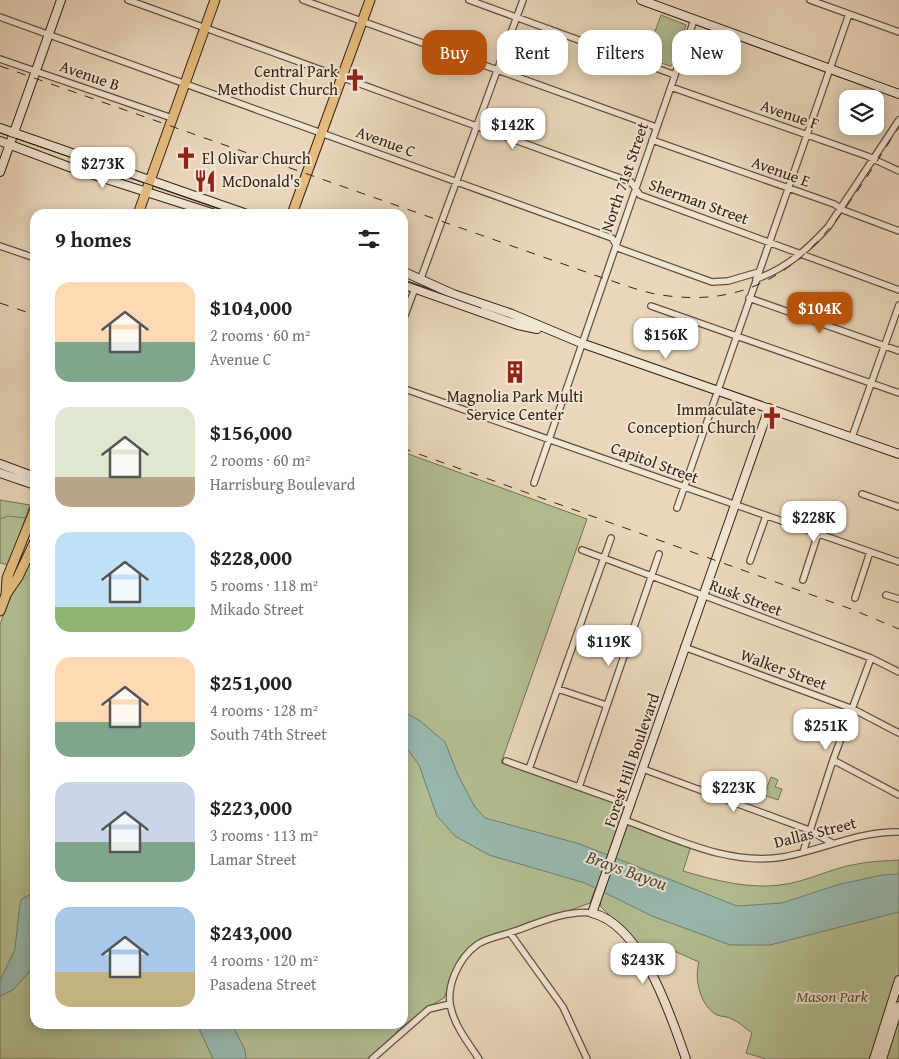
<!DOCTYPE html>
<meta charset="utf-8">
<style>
body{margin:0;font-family:"Gentium Book Plus",serif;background:#f2f2f2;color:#222;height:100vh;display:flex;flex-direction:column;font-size:19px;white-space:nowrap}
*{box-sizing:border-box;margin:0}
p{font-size:16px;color:#767676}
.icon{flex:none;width:28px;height:28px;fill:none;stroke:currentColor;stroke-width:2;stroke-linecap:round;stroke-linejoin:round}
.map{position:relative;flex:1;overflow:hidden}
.sheet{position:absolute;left:30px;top:209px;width:378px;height:820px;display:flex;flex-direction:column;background:#fff;border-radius:15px;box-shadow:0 2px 12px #0003}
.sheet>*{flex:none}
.banner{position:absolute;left:422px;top:30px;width:401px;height:45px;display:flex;gap:10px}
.controls{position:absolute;left:839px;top:90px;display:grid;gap:10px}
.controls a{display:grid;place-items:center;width:45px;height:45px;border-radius:10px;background:#fff;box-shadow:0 2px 12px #0003;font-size:25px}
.price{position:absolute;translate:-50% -42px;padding:0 11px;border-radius:10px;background:#fff;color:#222;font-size:16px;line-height:32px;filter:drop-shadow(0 1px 2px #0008)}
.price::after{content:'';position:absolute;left:50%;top:30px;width:15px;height:11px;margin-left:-8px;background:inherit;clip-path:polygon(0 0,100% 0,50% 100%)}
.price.selected{background:#b45309;color:#fff}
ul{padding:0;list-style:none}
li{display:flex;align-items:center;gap:15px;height:125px;padding:0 25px}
li span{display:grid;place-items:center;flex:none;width:140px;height:100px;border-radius:15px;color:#555}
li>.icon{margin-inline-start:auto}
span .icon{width:60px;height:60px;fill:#fffc;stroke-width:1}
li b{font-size:21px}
h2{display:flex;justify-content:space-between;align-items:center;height:60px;padding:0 25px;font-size:21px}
.tag{padding:0 18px;border-radius:15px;background:#fff;box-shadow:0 2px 12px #0003;font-size:18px;line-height:45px}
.tag.selected{background:#b45309;color:#fff}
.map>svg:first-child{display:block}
.green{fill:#b3bf93;stroke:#747255}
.water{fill:#98bab0;stroke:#707e73}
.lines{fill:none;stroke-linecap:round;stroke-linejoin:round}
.stream{stroke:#707e73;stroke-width:1}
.street-casing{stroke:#625140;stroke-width:8}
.secondary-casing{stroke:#352417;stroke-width:10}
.primary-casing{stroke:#352417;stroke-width:11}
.street{stroke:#f1e5d3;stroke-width:5.5}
.secondary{stroke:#f1e5d3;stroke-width:8}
.primary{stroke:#e5bc7e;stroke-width:9}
.tram{stroke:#352417;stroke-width:1}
.rail{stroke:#352417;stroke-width:1;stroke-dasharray:9 9;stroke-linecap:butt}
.labels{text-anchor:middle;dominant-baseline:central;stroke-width:4;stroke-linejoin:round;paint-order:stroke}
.poi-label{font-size:16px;fill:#352417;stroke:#f1e5d3;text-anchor:end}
.street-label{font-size:16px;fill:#352417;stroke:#f1e5d3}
.park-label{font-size:16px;font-style:italic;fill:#544b36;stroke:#f1e5d3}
.water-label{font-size:18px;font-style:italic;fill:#4e4a3d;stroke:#f1e5d3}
</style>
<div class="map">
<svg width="899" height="1059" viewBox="0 0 899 1059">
<rect width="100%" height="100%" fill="#ead7bb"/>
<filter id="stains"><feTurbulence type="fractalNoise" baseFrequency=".004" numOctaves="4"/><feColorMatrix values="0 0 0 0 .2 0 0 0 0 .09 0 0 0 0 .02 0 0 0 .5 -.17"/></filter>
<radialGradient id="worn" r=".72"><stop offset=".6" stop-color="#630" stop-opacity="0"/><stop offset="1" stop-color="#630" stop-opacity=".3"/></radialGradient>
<path class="green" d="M661,15L686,25L672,65L670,66L630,52L638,32L653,37Z
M403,452L587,519L501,763L624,806V810L590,903L474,945L450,982L444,998L428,1007L401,1028L369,1059H0V625L7,604L35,551V1024H402Z
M0,500L30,505L9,565L0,563Z
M771,777L778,780L775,787L782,789L778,800L764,795Z
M629,824L691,846L683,871C714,880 747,889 780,885C807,882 831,868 857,864C871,861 885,861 899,860V1059H766L746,1053L752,1033C745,1028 739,1022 732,1019C728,1016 721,1017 717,1015C700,1006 694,979 699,962L674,951L648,965L628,934L601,907L600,900L625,825Z"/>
<path class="water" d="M402,711L419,720L445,742L458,775L475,807L485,818L580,844L737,906L782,903L837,885L882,875L899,874V912L770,945H730L652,916L585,883L489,855L455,836L437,816L419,765L403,743Z
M35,892V965L13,990L0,996V981L15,949L20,903L22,899Z
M197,1024H232L245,1050L246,1059H213Z"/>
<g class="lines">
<path class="stream" d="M0,519L8,516L26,518"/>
<defs>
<path id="street" d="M128,0L631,182L640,195L899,290
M303,0L656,127
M469,0L675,75
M810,0L899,32
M0,17L612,238L618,248L712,282L728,281L759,272
M0,59L172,118
M671,87L867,156L899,171
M652,140L834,204L843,210L899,231
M0,246L35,258
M421,278L523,0
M756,279C785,269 807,250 828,227L899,120
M749,298L899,351
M651,306L899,393
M402,323L415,288
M402,388L899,562
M852,437L899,305
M534,483L694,20
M862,494L899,507
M677,508L849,14
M582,550L871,658L899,672
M750,561L766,516
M803,580L818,534
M886,595L899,599
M855,598L870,552
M684,647L853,709L899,733
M558,689L606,705
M833,760L899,795
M506,761L629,805
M529,769L611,538
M643,769L809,830L832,843
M579,787L659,554
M624,820C675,838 728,866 783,857C823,850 858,831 899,832
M803,852L833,760L871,658
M510,933L563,1007L587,1059
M372,1059L429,1009L450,1004
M479,1059C469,1044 457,1029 452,1012C444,989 458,958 478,944C489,937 505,935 518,930C540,922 568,910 592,913"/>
<path id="secondary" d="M641,0L899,94
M0,128L247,214
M0,141L72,168L215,214
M0,172L61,0
M402,271L453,294L512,314L581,343L899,454
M402,284L518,325L537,329
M0,464L35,477
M0,473L35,485
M686,1059C671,1016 642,925 592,913L769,408
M874,1059L899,980
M882,1059L899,1006"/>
<path id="primary" d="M138,214L215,0
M292,214L370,0
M7,593L18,577L35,541
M0,611L6,595L7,578L35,509"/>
</defs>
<use href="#street" class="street-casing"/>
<use href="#secondary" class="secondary-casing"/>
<use href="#primary" class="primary-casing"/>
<use href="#street" class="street"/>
<use href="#secondary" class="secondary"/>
<use href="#primary" class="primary"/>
<path class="tram" d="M0,133L235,214
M402,280L481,308"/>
<path class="rail" d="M0,66L603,278C625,285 646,294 669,296C792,311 842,215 899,127
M0,303L35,315
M402,448L851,609L899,629"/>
</g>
<defs>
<symbol id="church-bare" viewBox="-9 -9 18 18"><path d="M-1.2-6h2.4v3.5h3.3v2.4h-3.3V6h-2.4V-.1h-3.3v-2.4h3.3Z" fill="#8f2418" stroke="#f1e5d3" stroke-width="2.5" paint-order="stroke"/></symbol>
<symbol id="restaurant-bare" viewBox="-9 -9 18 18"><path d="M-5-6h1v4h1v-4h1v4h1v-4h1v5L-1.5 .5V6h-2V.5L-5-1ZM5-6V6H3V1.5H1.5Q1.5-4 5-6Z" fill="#8f2418" stroke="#f1e5d3" stroke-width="2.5" paint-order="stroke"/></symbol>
<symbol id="building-bare" viewBox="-9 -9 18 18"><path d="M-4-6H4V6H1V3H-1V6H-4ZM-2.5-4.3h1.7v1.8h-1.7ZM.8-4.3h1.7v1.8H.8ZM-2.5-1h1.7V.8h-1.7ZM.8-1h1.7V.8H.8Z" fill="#8f2418" stroke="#f1e5d3" stroke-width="2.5" paint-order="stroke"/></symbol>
</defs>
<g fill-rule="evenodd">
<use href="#church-bare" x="339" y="64" width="32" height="32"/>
<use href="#church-bare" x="170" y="142" width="32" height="32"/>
<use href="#restaurant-bare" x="189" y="165" width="32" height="32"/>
<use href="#building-bare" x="499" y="356" width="32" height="32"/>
<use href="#church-bare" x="756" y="402" width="32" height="32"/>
</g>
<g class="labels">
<g class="poi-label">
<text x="338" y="71">Central Park<tspan x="338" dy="18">Methodist Church</tspan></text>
<text x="202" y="158" text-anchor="start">El Olivar Church</text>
<text x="222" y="181" text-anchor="start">McDonald's</text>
<text x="515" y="396" text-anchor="middle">Magnolia Park Multi<tspan x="515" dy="18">Service Center</tspan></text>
<text x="756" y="409">Immaculate<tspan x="756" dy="18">Conception Church</tspan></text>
</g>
<g class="street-label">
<text transform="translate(90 75) rotate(19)">Avenue B</text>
<text transform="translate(790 114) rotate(19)">Avenue F</text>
<text transform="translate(386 141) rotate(20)">Avenue C</text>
<text transform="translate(781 171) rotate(20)">Avenue E</text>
<text transform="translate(624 177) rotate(-71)">North 71st Street</text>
<text transform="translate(699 201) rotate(20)">Sherman Street</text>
<text transform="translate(655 462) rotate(20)">Capitol Street</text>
<text transform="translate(746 597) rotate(21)">Rusk Street</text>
<text transform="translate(784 669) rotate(20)">Walker Street</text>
<text transform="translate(631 760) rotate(-71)">Forest Hill Boulevard</text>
<text transform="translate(815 832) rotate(-14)">Dallas Street</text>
</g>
<g class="park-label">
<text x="832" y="996">Mason Park</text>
</g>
<g class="water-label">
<text transform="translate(627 870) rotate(20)">Brays Bayou</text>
</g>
</g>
<rect width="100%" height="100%" filter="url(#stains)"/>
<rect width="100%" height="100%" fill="url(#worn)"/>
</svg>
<div class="controls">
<a><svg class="icon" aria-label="layers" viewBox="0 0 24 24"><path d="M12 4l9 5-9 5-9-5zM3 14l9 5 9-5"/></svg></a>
</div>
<b class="price" style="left:513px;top:150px">$142K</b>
<b class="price" style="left:103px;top:189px">$273K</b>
<b class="price selected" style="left:820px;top:334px">$104K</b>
<b class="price" style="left:666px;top:360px">$156K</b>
<b class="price" style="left:814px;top:543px">$228K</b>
<b class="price" style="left:609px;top:667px">$119K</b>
<b class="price" style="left:826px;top:751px">$251K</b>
<b class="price" style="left:734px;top:813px">$223K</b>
<b class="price" style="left:643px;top:985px">$243K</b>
<div class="banner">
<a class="tag selected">Buy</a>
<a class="tag">Rent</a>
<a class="tag">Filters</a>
<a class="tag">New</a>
</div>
<section class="sheet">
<h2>9 homes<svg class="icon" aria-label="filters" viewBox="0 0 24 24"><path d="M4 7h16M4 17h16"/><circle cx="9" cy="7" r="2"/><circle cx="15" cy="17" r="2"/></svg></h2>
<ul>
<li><span style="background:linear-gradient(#ffd9b3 60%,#7fa58c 0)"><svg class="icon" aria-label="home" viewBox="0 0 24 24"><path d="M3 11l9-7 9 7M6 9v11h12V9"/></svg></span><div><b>$104,000</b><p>2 rooms · 60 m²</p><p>Avenue C</p></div></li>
<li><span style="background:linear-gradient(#dfe7d0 70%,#b9a48a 0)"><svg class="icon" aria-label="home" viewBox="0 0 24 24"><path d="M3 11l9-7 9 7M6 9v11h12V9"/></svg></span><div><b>$156,000</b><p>2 rooms · 60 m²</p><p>Harrisburg Boulevard</p></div></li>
<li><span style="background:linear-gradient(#bfe0f5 75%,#8fb573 0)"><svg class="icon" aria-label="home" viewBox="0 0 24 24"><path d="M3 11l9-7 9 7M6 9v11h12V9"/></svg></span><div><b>$228,000</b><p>5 rooms · 118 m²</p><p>Mikado Street</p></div></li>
<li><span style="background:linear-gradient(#ffd9b3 65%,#7fa58c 0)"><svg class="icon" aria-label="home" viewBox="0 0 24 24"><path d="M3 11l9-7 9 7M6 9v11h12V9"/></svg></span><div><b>$251,000</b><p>4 rooms · 128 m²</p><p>South 74th Street</p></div></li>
<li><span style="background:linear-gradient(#c9d6e8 60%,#7fa58c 0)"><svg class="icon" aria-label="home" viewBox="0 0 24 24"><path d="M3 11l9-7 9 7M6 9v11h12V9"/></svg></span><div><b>$223,000</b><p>3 rooms · 113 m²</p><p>Lamar Street</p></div></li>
<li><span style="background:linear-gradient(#a9c7e8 65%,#c2b280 0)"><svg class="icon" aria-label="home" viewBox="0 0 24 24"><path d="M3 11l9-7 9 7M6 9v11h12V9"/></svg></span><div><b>$243,000</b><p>4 rooms · 120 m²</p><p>Pasadena Street</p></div></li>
</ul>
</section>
</div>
